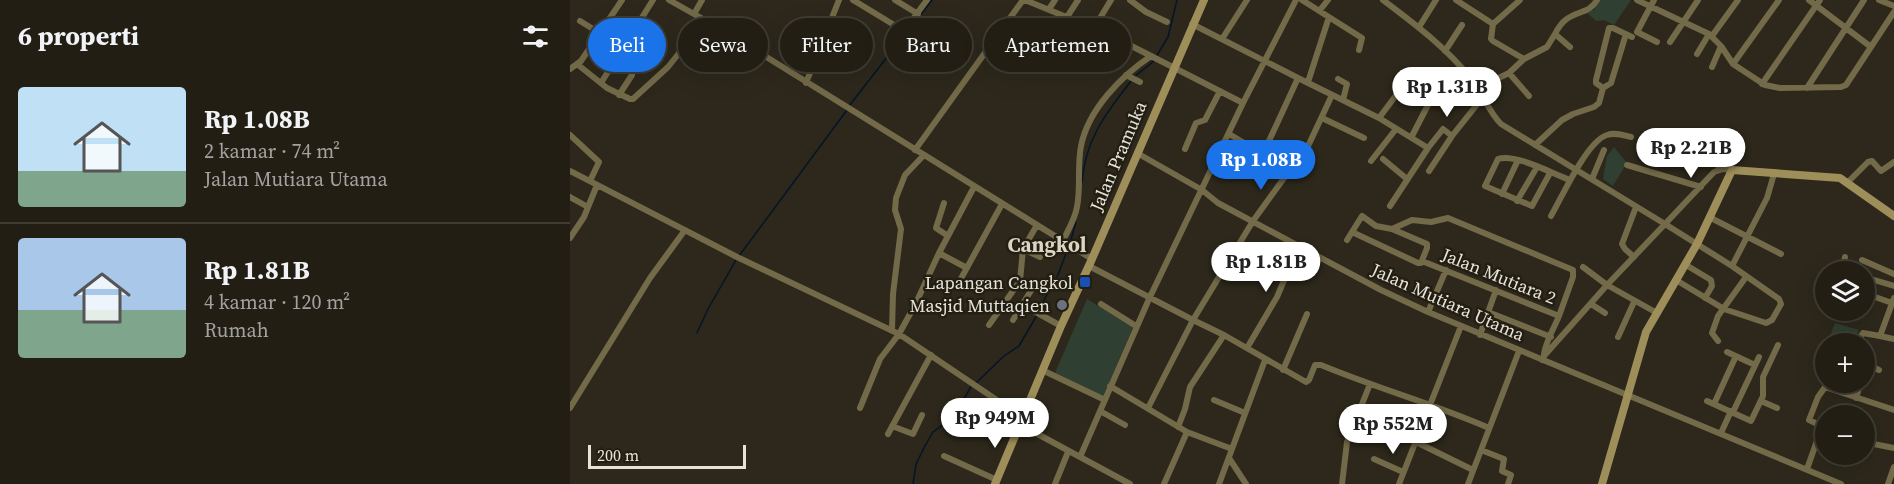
<!DOCTYPE html>
<html lang="id">
<meta charset="utf-8">
<style>
body{margin:0;font-family:"Source Serif 4",serif;background:#2e2b22;color:#f1f3f6;height:100vh;display:flex;flex-direction:column;font-size:22px;white-space:nowrap}
*{box-sizing:border-box;margin:0}
p{font-size:20px;color:#a2a2a0}
.icon{flex:none;width:33px;height:33px;fill:none;stroke:currentColor;stroke-width:2;stroke-linecap:round;stroke-linejoin:round}
.map{position:relative;flex:1;overflow:hidden}
.panel{display:flex;flex-direction:column;background:#221e14;width:570px}
.panel>*{flex:none}
.guide{position:absolute;left:18px;top:18px;width:570px;height:54px;display:flex;gap:12px}
.fabs{position:absolute;left:1245px;top:261px;display:grid;gap:12px}
.fabs a{display:grid;place-items:center;width:60px;height:60px;border-radius:50%;background:#221e14;box-shadow:0 6px 24px #0002,0 0 0 2px #3f3c34;font-size:30px}
.scale{position:absolute;left:18px;bottom:15px;width:158px;box-sizing:border-box;padding-left:6px;border:3px solid #e6e3da;border-top:0;font-size:16px;line-height:21px;white-space:nowrap;color:#e6e3da;-webkit-text-stroke:4px #231e12;paint-order:stroke}
.price{position:absolute;translate:-50% -51px;padding:0 14px;border-radius:21px;background:#fff;color:#222;font-size:20px;line-height:39px;filter:drop-shadow(0 2px 3px #0008)}
.price::after{content:'';position:absolute;left:50%;top:36px;width:18px;height:14px;margin-left:-9px;background:inherit;clip-path:polygon(0 0,100% 0,50% 100%)}
.price.active{background:#1a73e8;color:#fff}
ul{padding:0;list-style:none}
li{display:flex;align-items:center;gap:18px;height:150px;padding:0 18px}
li+li{border-top:2px solid #3f3c34}
li span{display:grid;place-items:center;flex:none;width:168px;height:120px;border-radius:6px;color:#555}
li>.icon{margin-inline-start:auto}
span .icon{width:72px;height:72px;fill:#fffc;stroke-width:1}
li b{font-size:26px}
h2{display:flex;justify-content:space-between;align-items:center;height:72px;padding:0 18px;font-size:26px}
.chip{padding:0 21px;border-radius:27px;background:#221e14;box-shadow:0 6px 24px #0002,0 0 0 2px #3f3c34;font-size:21px;line-height:54px}
.chip.active{background:#1a73e8;color:#fff}
main{display:flex;flex:1;min-height:0}
.map>svg:first-child{display:block}
.green{fill:#2f3f32}
.lines{fill:none;stroke-linecap:round;stroke-linejoin:round}
.stream{stroke:#021529;stroke-width:1.5}
.street{stroke:#736a49;stroke-width:6}
.secondary{stroke:#9e8e59;stroke-width:8}
.transit-dot{fill:#1a4fb4;stroke:#231e12;stroke-width:2}
.worship-dot{fill:#6b7280;stroke:#231e12;stroke-width:2}
.labels{text-anchor:middle;dominant-baseline:central;stroke-width:5;stroke-linejoin:round;paint-order:stroke}
.street-label{font-size:18px;fill:#e6e3da;stroke:#231e12}
.poi-label{font-size:18px;fill:#e6e3da;stroke:#231e12;text-anchor:end}
.quarter-label{font-size:21px;font-weight:bold;fill:#dbd5c4;stroke:#231e12}
</style>
<main>
<section class="panel">
<h2>6 properti<svg class="icon" aria-label="filters" viewBox="0 0 24 24"><path d="M4 7h16M4 17h16"/><circle cx="9" cy="7" r="2"/><circle cx="15" cy="17" r="2"/></svg></h2>
<ul>
<li><span style="background:linear-gradient(#bfe0f5 70%,#7fa58c 0)"><svg class="icon" aria-label="home" viewBox="0 0 24 24"><path d="M3 11l9-7 9 7M6 9v11h12V9"/></svg></span><div><b>Rp 1.08B</b><p>2 kamar · 74 m²</p><p>Jalan Mutiara Utama</p></div></li>
<li><span style="background:linear-gradient(#a9c7e8 60%,#7fa58c 0)"><svg class="icon" aria-label="home" viewBox="0 0 24 24"><path d="M3 11l9-7 9 7M6 9v11h12V9"/></svg></span><div><b>Rp 1.81B</b><p>4 kamar · 120 m²</p><p>Rumah</p></div></li>
</ul>
</section>
<div class="map">
<svg width="1324" height="484" viewBox="0 0 1324 484">
<rect width="100%" height="100%" fill="#2d281b"/>
<path class="green" d="M1030,0H1061L1044,25L1034,20L1026,21L1016,12L1024,10Z
M1044,147L1057,163L1043,186L1033,179L1037,156Z
M517,299L563,327L533,397L485,373Z
M1265,323L1289,330L1284,343L1257,344Z"/>
<g class="lines">
<path class="stream" d="M351,14L362,0
M586,57L598,37L607,0
M564,77L584,61
M279,106L335,34
M512,182C515,140 536,113 561,81
M500,243L506,222
M169,256L277,110
M468,311L488,275L498,248
M127,333L138,309L166,260
M407,382L434,356L449,346L467,315
M343,484L346,464L355,446L363,432L382,418L401,387"/>
<path class="street" d="M99,0L156,32L522,259
M283,0L334,31L357,0
M325,0L348,14
M455,0L540,35L673,103
M560,0L576,12L597,22
M732,0L792,38L789,50
M813,0C845,24 878,49 903,81C914,95 918,111 931,124L1095,224L1037,285L974,356L972,360
M886,0L923,24L921,39L923,41L954,59L977,47L985,34L1000,47
M1067,0L1139,34L1151,46L1163,64L1195,85L1210,88L1271,87L1276,85L1324,12
M1084,0L1067,32L1087,42
M1239,0L1301,47
M1309,0L1324,6
M479,9L485,0
M750,10L758,0
M124,14L132,0
M497,17L508,0
M10,21L54,48
M622,24L728,78L693,154L659,134
M923,24L950,0
M849,27L866,0
M524,28L541,0
M985,34C998,7 1017,18 1027,0
M61,35L89,55
M1142,36L1168,0
M652,39L677,0
M1100,42L1128,0
M875,51L892,25
M1127,54L1139,34
M50,55L64,62
M7,64L37,88L60,99H63L98,67L118,42L144,51L159,35
M1163,64L1209,0
M1142,67L1151,46
M0,69L11,61L52,0
M939,73L959,96
M556,75L570,82
M728,78L809,118L858,148L820,206
M768,79L777,84L773,100
M738,82L759,17
M31,83L83,0
M236,83L269,0
M1192,84L1250,0
M908,88L939,73L954,59
M1033,88L1026,83V80L1039,28H1043L1062,37
M1237,88L1294,0
M49,95L62,75
M752,118L794,138
M809,118L833,86
M0,135L29,162L20,181
M842,136L858,105
M965,145L992,120L1003,114L1024,107L1029,103L1033,88L1041,83L1056,34
M858,148L873,129L882,136L913,97
M615,149L626,123L635,120L650,91
M345,150L453,0
M567,153L632,190L648,203L811,290L858,312L1271,484
M693,154L717,174L724,176L762,95
M813,159L837,179
M801,161L826,129
M1057,165L1131,187
M1148,170L1156,142
M0,171L167,257L329,334L452,417
M859,171L882,136
M980,173L962,206L915,186L928,159C945,153 983,174 1000,180
M1022,179L1034,150
M1277,183L1298,162L1302,161L1311,171L1324,162
M932,194L948,160
M0,197L18,207
M947,201L967,167
M374,203L366,228L378,236
M981,216C992,197 1017,141 1037,135C1045,132 1053,135 1061,137
M1141,218L1211,254
M782,232L848,263H851L857,248V244L822,229
M0,238L14,217L27,185
M777,240L792,216L806,226L822,229L842,220L861,222L878,218L1003,270V277L989,316
M493,241C498,230 505,219 507,207C511,187 507,166 511,146C518,110 551,76 581,56
M453,249L470,257
M369,253L397,268
M1064,257L1055,249L1052,244L1066,207
M1275,257L1273,267L1277,272
M1292,260L1324,274
M852,261L989,316C985,326 973,347 974,356
M1116,265L1141,280L1142,286L1135,298
M519,266L623,320L683,221L717,174
M1162,266L1197,198L1204,174
M1013,267L1037,285L1087,313
M1294,277L1324,286
M1106,280L1154,309L1196,323L1202,320L1211,304L1209,299L1162,266L1095,224L1144,172L1153,169L1162,170
M388,284L432,204
M1294,293L1322,303
M1324,298L1310,336L1324,339
M346,303L364,311
M531,304L566,326
M1021,304L1035,313
M453,305L491,326
M858,312L876,270
M918,312L981,337
M443,320L465,284
M419,325L450,281L453,249L467,225
M322,330L323,294L331,229L325,210L326,198L335,175L353,156
M910,335L926,290
M1048,337L1064,302
M1148,341L1142,333L1148,316L1176,277
M1286,344L1293,333L1310,336
M677,348L707,297L728,247
M1157,352L1185,365
M1294,363L1309,370
M472,370L535,400
M713,370L737,314
M540,386L617,432L662,449
M1286,398L1291,382
M644,400L675,413
M1137,401L1181,421L1193,396V377L1208,345
M1191,401L1207,408
M1144,404L1166,356
M0,408L80,278L115,230
M290,408L310,359L329,334L346,303L369,253L404,187
M578,408L623,320L654,335L736,382L739,380L745,365H751C806,388 864,404 919,428
M530,411L555,425
M1163,412L1189,357
M449,424L560,484
M322,426L343,434L352,415
M608,427L615,409L620,387L654,335
M1256,428L1239,420L1248,397L1255,387L1324,410
M1151,433L1161,411
M318,434L361,355
M846,442L903,470
M1294,442L1324,448
M911,450L934,459L932,471L941,475L938,484
M374,456L427,480
M510,457L579,299L673,103L726,0
M659,458L676,484
M804,459L833,472
M1237,469L1249,435
M485,484L498,452
M594,484L617,432
M649,484L695,360
M772,484L777,442L800,384
M829,484L891,326
M898,484L949,351
M1318,484L1324,467"/>
<path class="secondary" d="M425,484L491,326L522,259L634,0
M1032,484L1076,332L1127,244L1162,170L1270,178L1324,216"/>
</g>
<rect class="transit-dot" x="509" y="276" width="12" height="12" rx="3"/>
<circle class="worship-dot" cx="492" cy="305" r="6"/>
<g class="labels">
<g class="street-label">
<text transform="translate(548 156) rotate(-67)">Jalan Pramuka</text>
<text transform="translate(929 276) rotate(22)">Jalan Mutiara 2</text>
<text transform="translate(878 302) rotate(24)">Jalan Mutiara Utama</text>
</g>
<g class="poi-label">
<text x="503" y="282">Lapangan Cangkol</text>
<text x="480" y="305">Masjid Muttaqien</text>
</g>
<g class="quarter-label">
<text x="477" y="244">Cangkol</text>
</g>
</g>
</svg>
<div class="fabs">
<a><svg class="icon" aria-label="layers" viewBox="0 0 24 24"><path d="M12 4l9 5-9 5-9-5zM3 14l9 5 9-5"/></svg></a>
<a>+</a>
<a>−</a>
</div>
<div class="scale">200 m</div>
<b class="price" style="left:877px;top:118px">Rp 1.31B</b>
<b class="price" style="left:1121px;top:179px">Rp 2.21B</b>
<b class="price active" style="left:691px;top:191px">Rp 1.08B</b>
<b class="price" style="left:696px;top:293px">Rp 1.81B</b>
<b class="price" style="left:425px;top:449px">Rp 949M</b>
<b class="price" style="left:823px;top:455px">Rp 552M</b>
<div class="guide">
<a class="chip active">Beli</a>
<a class="chip">Sewa</a>
<a class="chip">Filter</a>
<a class="chip">Baru</a>
<a class="chip">Apartemen</a>
</div>
</div>
</main>
